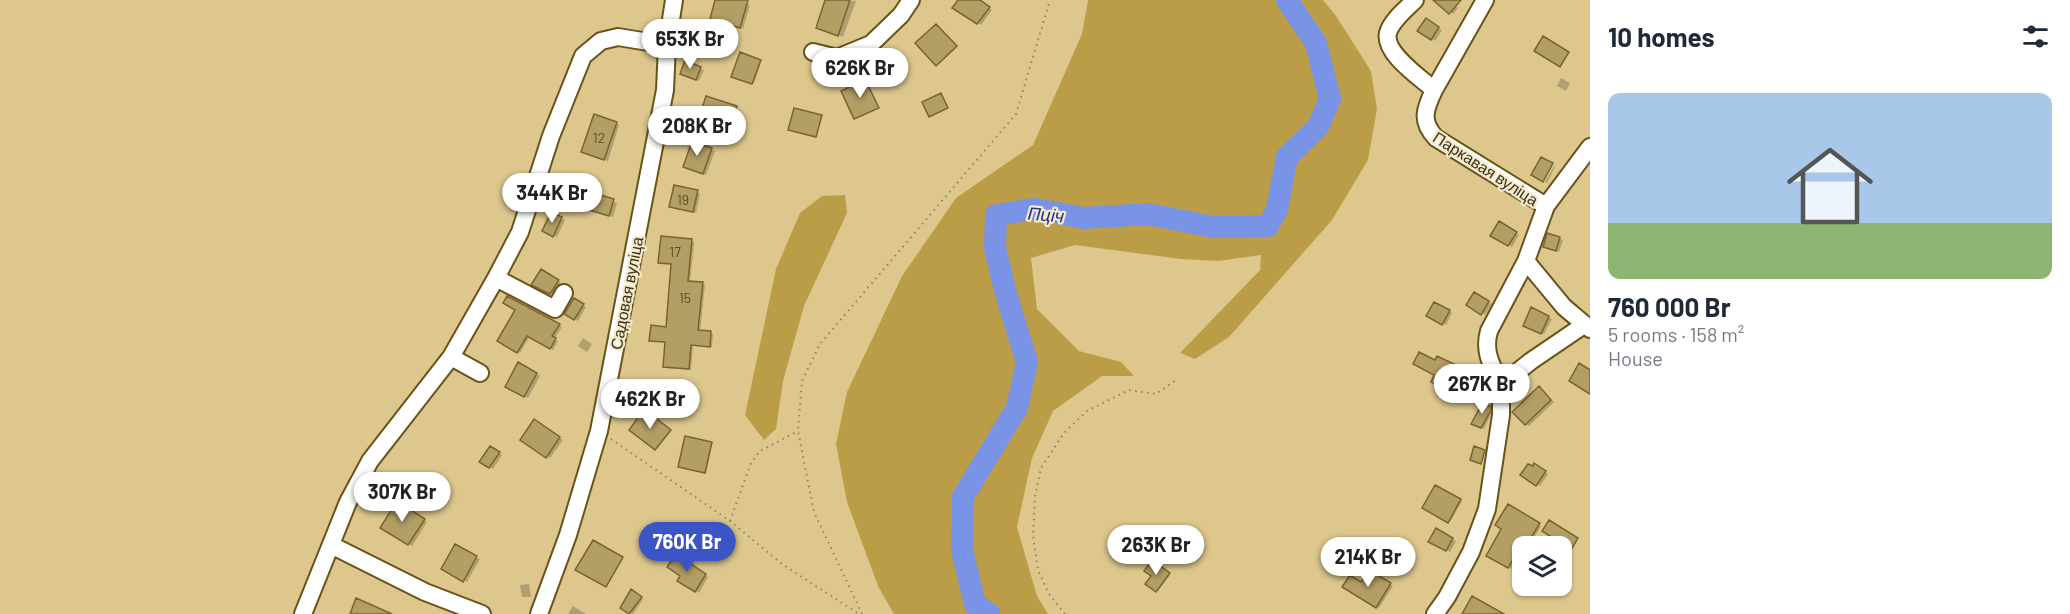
<!DOCTYPE html>
<meta charset="utf-8">
<style>
body{margin:0;font-family:Barlow,sans-serif;background:#f6f6f7;color:#1f2937;height:100vh;display:flex;flex-direction:column;font-size:22px;white-space:nowrap}
*{box-sizing:border-box;margin:0}
p{font-size:20px;color:#747a83}
.icon{flex:none;width:33px;height:33px;fill:none;stroke:currentColor;stroke-width:2;stroke-linecap:round;stroke-linejoin:round}
.map{position:relative;flex:1;overflow:hidden}
.panel{display:flex;flex-direction:column;background:#fff;width:480px}
.panel>*{flex:none}
.fabs{position:absolute;left:1512px;top:536px;display:grid;gap:12px}
.fabs a{display:grid;place-items:center;width:60px;height:60px;border-radius:12px;background:#fff;box-shadow:0 2px 4px #0004;font-size:30px}
.price{position:absolute;translate:-50% -51px;padding:0 14px;border-radius:21px;background:#fff;color:#222;font-size:20px;line-height:39px;filter:drop-shadow(0 2px 3px #0008)}
.price::after{content:'';position:absolute;left:50%;top:36px;width:18px;height:14px;margin-left:-9px;background:inherit;clip-path:polygon(0 0,100% 0,50% 100%)}
.price.current{background:#3b54c6;color:#fff}
ul{padding:0;list-style:none}
li{display:grid;align-content:center;gap:12px;height:318px;padding:0 18px}
li+li{border-top:2px solid #e0e1e3}
li span{display:grid;place-items:center;height:186px;border-radius:12px;color:#555}
li>.icon{margin-inline-start:auto}
span .icon{width:108px;height:108px;fill:#fffc;stroke-width:1}
li b{font-size:26px}
h2{display:flex;justify-content:space-between;align-items:center;height:72px;padding:0 18px;font-size:26px}
main{display:flex;flex:1;min-height:0}
.map>svg:first-child{display:block}
.green{fill:#bc9d47}
.shadow{fill:#0003}
.lines{fill:none;stroke-linecap:round;stroke-linejoin:round}
.river{stroke:#7993e6;stroke-width:22}
.building{fill:#b39e65;stroke:#79652c;stroke-width:1.5}
.minor-casing{stroke:#68541a;stroke-width:20}
.path{stroke:#95855a;stroke-width:2;stroke-dasharray:1.5 4.5;stroke-linecap:butt}
.minor{stroke:#fff;stroke-width:16}
.labels{text-anchor:middle;dominant-baseline:central;stroke-width:4.5;stroke-linejoin:round;paint-order:stroke}
.number-label{font-size:14px;fill:#584c2c}
.street-label{font-size:16px;fill:#3a3119;stroke:#f4e9cc}
.water-label{font-size:18px;font-style:italic;fill:#223290;stroke:#f4e9cc}
</style>
<main>
<div class="map">
<svg width="1590" height="614" viewBox="0 0 1590 614">
<rect width="100%" height="100%" fill="#ddc78d"/>
<path class="green" d="M1088,0H1323L1336,16L1371,71L1377,109L1368,160L1332,220L1229,337L1195,359L1180,353L1260,270L1261,255L1218,261L1181,259L1075,245L1031,258L1037,309L1079,351L1121,362L1134,376H1102L1053,411L1032,458L1017,527L1037,596L1048,614H894L878,586L847,502L836,444L847,392L902,276L956,198L1033,145L1082,34Z
M845,195L847,213L804,306L783,381L776,429L764,440L745,415L776,269L800,213L822,196Z"/>
<path class="shadow" d="M717,0H738L750,5L743,29L715,20Z
M827,0L856,1L843,37L818,27Z
M960,0H978L992,10L981,25L954,7Z
M1436,0H1448L1458,8L1453,14Z
M1426,20L1442,30L1435,41L1419,31Z
M937,26L957,47L938,65H937Z
M741,54L761,62L754,83L733,76Z
M686,62L704,70L699,81L685,75Z
M1561,78L1570,83L1566,91L1557,86Z
M736,108L740,110L732,131L703,121Z
M821,117L817,137L791,130Z
M616,123L619,125L608,161L586,154Z
M693,143L715,151L706,175L688,168Z
M1554,166L1555,167L1547,183L1545,182Z
M697,192L700,194L696,213L671,206Z
M595,195L617,203L613,217L594,211Z
M552,214L565,220L557,237L544,231Z
M1500,223L1519,235L1512,247L1492,235Z
M1559,238L1563,240L1559,252L1545,247Z
M692,241L694,242L690,283L705,285L700,332L713,334L712,347L693,346L691,370L667,368L664,366L666,343L651,340L667,328L673,264L660,262Z
M542,271L561,283L554,295L533,284Z
M1474,294L1492,304L1485,315L1468,305Z
M508,298L562,327L554,339L558,341L553,350L530,336L520,353L499,340L517,310Z
M574,300L586,307L578,321L566,314Z
M1434,304L1452,313L1446,325L1428,316Z
M1532,309L1552,319L1544,334L1525,325Z
M583,338L592,344L587,352L578,346Z
M1437,358L1485,380L1480,392L1449,378L1445,388L1433,382L1436,374L1435,362Z
M519,364L540,376L528,398L507,386Z
M1542,390L1554,402L1529,426L1525,424Z
M1483,404L1493,410L1484,429L1473,423Z
M644,411L671,431L657,449L631,430Z
M534,421L563,440L550,458L522,440Z
M712,444L706,473L681,467Z
M491,448L502,455L493,469L481,461Z
M1535,465L1548,474L1540,486L1522,475Z
M1436,487L1462,501L1450,522L1424,508Z
M398,503L427,522L412,546L382,527Z
M1509,506L1541,526L1529,546H1522V552L1512,569L1488,556L1503,528Z
M1436,530L1456,541L1450,552L1430,541Z
M593,542L623,559L607,586L578,569Z
M456,546L480,559L467,582L443,568Z
M676,556L708,577L699,593L679,581L682,575Z
M1153,562L1170,575L1158,591L1147,584L1153,576Z
M1369,572L1393,586L1379,608L1344,587L1362,584Z
M529,584L531,597H522L520,585Z
M632,591L643,599L633,614L622,607Z
M573,606L576,608L586,614H568Z"/>
<g class="lines">
<path class="river" d="M989,614L975,604L962,550L963,497L1017,408L1027,362L1006,294L995,248L996,215L1035,209L1084,218L1148,214L1214,227L1268,226L1277,209L1287,157L1318,127L1330,99L1316,43L1287,0"/>
</g>
<path class="building" d="M715,0H748L740,28L710,19Z
M825,0H850L838,36L816,28Z
M958,0H980L990,7L977,24L952,8Z
M1433,0H1461L1449,14Z
M1426,18L1439,27L1431,40L1417,31Z
M936,24L957,46L936,66L915,43Z
M1543,36L1569,52L1560,67L1534,51Z
M740,52L761,60L752,84L731,77Z
M685,60L701,67L696,80L680,74Z
M865,79L879,108L854,119L841,91Z
M941,93L948,108L929,117L922,102Z
M706,96L737,106L729,131L698,120Z
M794,108L822,115L816,137L788,130Z
M594,114L617,122L604,160L581,152Z
M692,141L712,148L703,174L683,167Z
M1541,157L1553,163L1543,182L1531,175Z
M674,185L698,190L693,212L669,207Z
M594,193L614,199L609,216L589,210Z
M551,212L562,217L553,237L542,231Z
M1499,221L1517,232L1508,246L1490,236Z
M1547,233L1560,237L1556,251L1543,247Z
M661,236L692,239L688,281L703,282L698,330L711,331L710,347L691,345L689,369L663,367L665,342L649,341L651,325L666,327L671,264L658,263Z
M541,269L559,280L550,294L531,285Z
M1474,292L1489,301L1481,315L1466,305Z
M507,296L560,324L552,336L556,338L550,349L527,336L517,353L497,341L515,310L503,303Z
M574,298L584,304L574,320L564,314Z
M1434,302L1450,310L1442,325L1426,316Z
M1531,307L1549,316L1541,334L1523,326Z
M1419,352L1435,360L1437,356L1484,378L1478,392L1447,378L1443,388L1431,382L1434,375L1413,364Z
M518,362L537,373L524,397L505,387Z
M1579,363L1590,370V394L1569,381Z
M1539,386L1551,400L1525,425L1512,412Z
M1483,402L1491,407V410L1481,428L1471,424Z
M644,409L671,430L655,450L629,430Z
M534,419L560,437L546,458L520,440Z
M685,436L712,442L705,473L678,467Z
M490,446L500,452L489,468L479,462Z
M1474,446L1485,450L1481,464L1470,460Z
M1534,463L1546,471L1536,486L1520,475L1528,464L1533,466Z
M1435,485L1461,499L1448,523L1422,508Z
M397,501L425,519L408,545L380,528Z
M1508,504L1540,523L1526,546H1522V553L1518,551L1508,568L1486,556L1501,529L1495,525Z
M1549,520L1578,538L1571,550L1542,531Z
M1436,528L1453,538L1446,551L1428,542Z
M593,540L623,557L606,587L575,570Z
M455,544L477,556L463,582L441,569Z
M676,554L706,574L695,592L677,581L680,576L667,567Z
M1152,560L1170,573L1156,592L1145,584L1151,576L1144,571Z
M1369,570L1391,583L1376,608L1342,587L1350,575L1361,582Z
M631,589L642,597L629,614L620,608Z
M1472,596L1504,614H1462Z
M356,598L392,614H350Z"/>
<g class="lines">
<defs>
<path id="minor" d="M1415,0C1406,9 1391,21 1388,33C1383,53 1421,78 1434,90
M1485,0L1434,90C1425,109 1420,121 1436,138L1546,206
M813,52L837,58L871,44L901,15L911,0
M1590,147L1546,206L1526,261L1564,307L1590,329
M496,278L555,309L564,293
M451,357L480,373
M1501,385C1492,366 1483,352 1489,331L1526,261
M331,545L425,592L482,614
M303,614L348,502L370,461L451,357L496,278L520,232L551,136L583,56L601,41L618,37L667,45
M539,614L568,535L599,431L665,90L667,45L674,0
M1435,614L1447,597L1471,552L1487,509L1501,415V385L1531,361L1584,325"/>
</defs>
<use href="#minor" class="minor-casing"/>
<path class="path" d="M611,439L730,521L782,564L859,614
M730,521L751,463L760,451L798,431
M862,614L814,512L798,431L802,381L820,344L1016,114L1050,0
M1065,614L1049,594L1038,570L1033,536L1035,496L1041,468L1064,433L1087,411L1129,390L1156,394L1176,380"/>
<use href="#minor" class="minor"/>
</g>
<g class="labels">
<g class="number-label">
<text x="599" y="137">12</text>
<text x="683" y="199">19</text>
<text x="675" y="251">17</text>
<text x="685" y="297">15</text>
</g>
<g class="street-label">
<text transform="translate(1486 168) rotate(33)">Паркавая вуліца</text>
<text transform="translate(626 293) rotate(-79)">Садовая вуліца</text>
</g>
<g class="water-label">
<text transform="translate(1046 214) rotate(5)">Пціч</text>
</g>
</g>
</svg>
<div class="fabs">
<a><svg class="icon" aria-label="layers" viewBox="0 0 24 24"><path d="M12 4l9 5-9 5-9-5zM3 14l9 5 9-5"/></svg></a>
</div>
<b class="price" style="left:690px;top:70px">653K Br</b>
<b class="price" style="left:860px;top:99px">626K Br</b>
<b class="price" style="left:697px;top:157px">208K Br</b>
<b class="price" style="left:552px;top:224px">344K Br</b>
<b class="price" style="left:1482px;top:415px">267K Br</b>
<b class="price" style="left:650px;top:430px">462K Br</b>
<b class="price" style="left:402px;top:523px">307K Br</b>
<b class="price current" style="left:687px;top:573px">760K Br</b>
<b class="price" style="left:1156px;top:576px">263K Br</b>
<b class="price" style="left:1368px;top:588px">214K Br</b>
</div>
<section class="panel">
<h2>10 homes<svg class="icon" aria-label="filters" viewBox="0 0 24 24"><path d="M4 7h16M4 17h16"/><circle cx="9" cy="7" r="2"/><circle cx="15" cy="17" r="2"/></svg></h2>
<ul>
<li><span style="background:linear-gradient(#a9c7e8 70%,#8fb573 0)"><svg class="icon" aria-label="home" viewBox="0 0 24 24"><path d="M3 11l9-7 9 7M6 9v11h12V9"/></svg></span><div><b>760 000 Br</b><p>5 rooms · 158 m²</p><p>House</p></div></li>
</ul>
</section>
</main>
